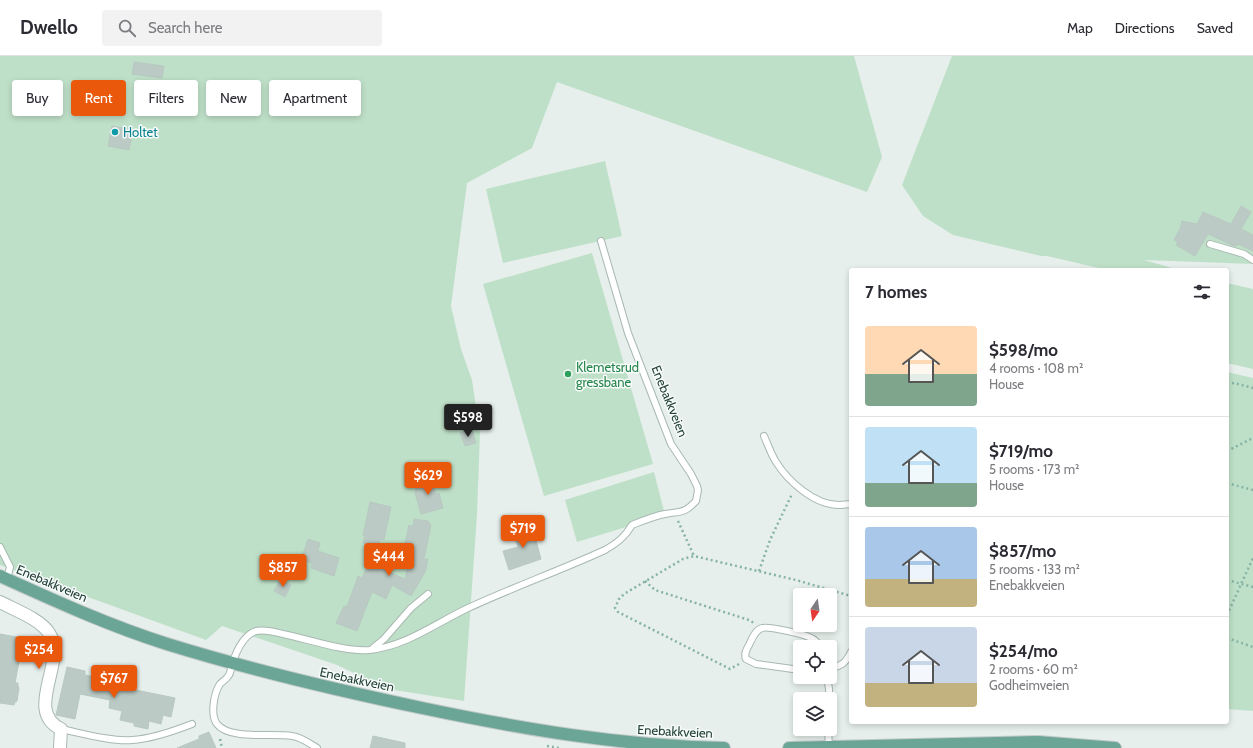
<!DOCTYPE html>
<meta charset="utf-8">
<style>
body{margin:0;font-family:Cabin,sans-serif;background:#f2f2f3;color:#2b2b33;height:100vh;display:flex;flex-direction:column;font-size:15px;white-space:nowrap}
*{box-sizing:border-box;margin:0}
p{font-size:13px;color:#7c7c81}
.icon{flex:none;width:22px;height:22px;fill:none;stroke:currentColor;stroke-width:2;stroke-linecap:round;stroke-linejoin:round}
.map{position:relative;flex:1;overflow:hidden}
.side{position:absolute;left:849px;top:212px;width:380px;height:456px;display:flex;flex-direction:column;background:#fff;border-radius:4px;box-shadow:0 2px 6px #0003}
.side>*{flex:none}
.banner{position:absolute;left:12px;top:24px;width:380px;height:36px;display:flex;gap:8px}
.needle{width:26px;rotate:193deg}
.tools{position:absolute;left:793px;top:532px;display:grid;gap:8px}
.tools a{display:grid;place-items:center;width:44px;height:44px;border-radius:4px;background:#fff;box-shadow:0 2px 6px #0003;font-size:20px}
.price{position:absolute;translate:-50% -34px;padding:0 9px;border-radius:4px;background:#ea580c;color:#fff;font-size:13px;line-height:26px;filter:drop-shadow(0 1px 2px #0008)}
.price::after{content:'';position:absolute;left:50%;top:24px;width:12px;height:9px;margin-left:-6px;background:inherit;clip-path:polygon(0 0,100% 0,50% 100%)}
.price.selected{background:#222;color:#fff}
ul{padding:0;list-style:none}
li{display:flex;align-items:center;gap:12px;height:100px;padding:0 16px}
li+li{border-top:1px solid #e1e1e2}
li span{display:grid;place-items:center;flex:none;width:112px;height:80px;border-radius:4px;color:#555}
li>.icon{margin-inline-start:auto}
span .icon{width:48px;height:48px;fill:#fffc;stroke-width:1}
li b{font-size:17px}
h2{display:flex;justify-content:space-between;align-items:center;height:48px;padding:0 16px;font-size:17px}
.pill{padding:0 14px;border-radius:4px;background:#fff;box-shadow:0 2px 6px #0003;font-size:14px;line-height:36px}
.pill.selected{background:#ea580c;color:#fff}
header{display:flex;align-items:center;gap:24px;box-sizing:border-box;height:56px;padding:0 20px;background:#fff;border-bottom:1px solid #e1e1e2}
header strong{font-size:19px}
nav{display:flex;gap:22px;margin-inline-start:auto;font-size:14px}
.search{width:280px;height:36px;background:#f2f2f3;display:flex;align-items:center;gap:10px;box-sizing:border-box;padding:0 14px;border-radius:4px;color:#7c7c81;font-size:15px}
.map>svg:first-child{display:block}
.green{fill:#bfe0c8}
.building{fill:#bbcac4;stroke:#b8c9c2}
.lines{fill:none;stroke-linecap:round;stroke-linejoin:round}
.service-casing{stroke:#a8b8b2;stroke-width:8}
.minor-casing{stroke:#a8b8b2;stroke-width:14}
.primary-casing{stroke:#c2cac8;stroke-width:14}
.path{stroke:#86b3a5;stroke-width:2.5;stroke-dasharray:2 3;stroke-linecap:butt}
.service{stroke:#fff;stroke-width:6}
.minor{stroke:#fff;stroke-width:12}
.primary{stroke:#6aa596;stroke-width:12}
.culture-dot{fill:#0f9aa8;stroke:#f7fbf9;stroke-width:1.5}
.leisure-dot{fill:#2e9e5b;stroke:#f7fbf9;stroke-width:1.5}
.labels{text-anchor:middle;dominant-baseline:central;stroke-width:3;stroke-linejoin:round;paint-order:stroke}
.culture-label{font-size:13px;fill:#0d838f;stroke:#f7fbf9;text-anchor:start}
.leisure-label{font-size:13px;fill:#27864d;stroke:#f7fbf9;text-anchor:start}
.street-label{font-size:13px;fill:#24423a;stroke:#f7fbf9}
</style>
<header>
<strong>Dwello</strong>
<div class="search"><svg class="icon" aria-label="search" viewBox="0 0 24 24"><circle cx="10" cy="10" r="6"/><path d="M15 15l6 6"/></svg>Search here</div>
<nav><a>Map</a><a>Directions</a><a>Saved</a></nav>
</header>
<div class="map">
<svg width="1253" height="692" viewBox="0 0 1253 692">
<rect width="100%" height="100%" fill="#e6efeb"/>
<path class="green" d="M0,0H854L882,101L867,136L557,26L532,92L467,127L451,250L461,293L472,324L480,377L477,459L464,645L388,633L337,609L222,570L206,584L0,509Z
M952,0H1253V208L1144,204L1179,214H1107L1047,200H1041L953,179L923,160L902,129Z
M605,105L622,180L503,207L486,133Z
M592,197L653,408L544,440L483,228Z
M1227,227L1253,233V313L1227,307Z
M1227,316L1253,322V655L1227,653Z
M654,416L665,459L577,486L565,444Z"/>
<path class="building" d="M134,6L164,10L162,22L132,18Z
M112,70L133,74L129,94L108,90Z
M1241,150L1251,156L1241,173L1253,179V195L1238,188L1237,190L1234,189V190L1208,178L1195,200L1176,189L1178,186L1174,184L1180,173L1182,165L1197,168L1203,156L1231,168Z
M472,373L476,387L465,390L460,377Z
M431,421L436,438L439,437L443,452L421,458L415,437L417,425Z
M370,446L391,451L384,484L380,483L379,491L363,487L365,480L363,479Z
M414,463L428,465L431,469L424,503H428L426,513L424,518L411,540L392,529L386,543L372,536L357,575L336,567L344,550L347,551L358,520L362,522L369,507L405,523L410,499L403,497L409,469L413,470Z
M532,470L541,503L509,514L503,495L518,491L513,476Z
M308,483L320,487L318,495L339,502L334,520L311,512L312,507L301,504Z
M280,524L291,529L285,541L274,535Z
M0,578L27,583L25,596L21,595L15,627H18V630L19,632L17,645L15,646L14,649L0,647Z
M67,611L85,615V619L132,629L131,633L175,642L171,661L163,659L161,668L149,665L148,673L134,670V667L120,664L122,655L109,652L110,644L80,638L75,663L56,659Z
M209,676L216,692H177L199,683V680Z
M373,680L405,687V692H370Z"/>
<g class="lines">
<defs>
<path id="service" d="M1210,188L1244,198L1253,204
M764,380C768,389 771,398 776,406C788,425 814,449 839,449C843,449 847,448 851,448
M0,491L10,511L7,523
M373,592L384,583L411,552L428,538
M830,613C842,609 845,608 851,596
M800,614L756,608L746,603C744,598 746,594 749,589C752,583 755,574 762,572C769,570 802,578 809,581C814,583 818,586 820,591
M827,621L829,633V643
M61,673C81,677 112,686 132,684C151,683 174,675 192,668
M828,673L829,691
M317,692C309,687 301,681 292,680C273,677 229,684 217,668C210,659 214,637 220,628C223,625 227,623 229,619C231,616 231,611 232,608C236,596 243,579 256,575C264,573 275,576 283,578C308,583 344,596 369,594C406,590 433,569 466,553C511,532 559,515 605,494C617,487 625,481 632,469C642,465 654,460 665,458C681,455 684,458 696,445L698,434L697,430L691,418L671,388L628,277L601,185"/>
<path id="minor" d="M0,546C15,554 40,563 49,577C68,605 23,655 61,673L60,692"/>
<path id="primary" d="M0,520C55,545 110,570 167,588C251,614 336,634 422,652C522,673 622,690 724,692
M789,692L1038,686L1115,692"/>
</defs>
<use href="#service" class="service-casing"/>
<use href="#minor" class="minor-casing"/>
<use href="#primary" class="primary-casing"/>
<path class="path" d="M1227,328L1234,327L1253,332
M1227,395L1253,382
M1227,427L1253,434
M678,465L694,500
M759,515L770,484L792,438
M1227,524L1253,531
M645,525L655,534L749,564L754,567
M1227,559L1253,502
M1227,582L1253,591
M739,608L730,613L618,556L615,552L619,543L624,538L683,503L694,500L796,524L851,540
M220,683L222,692
M547,690L559,692"/>
<use href="#service" class="service"/>
<use href="#minor" class="minor"/>
<use href="#primary" class="primary"/>
</g>
<circle class="culture-dot" cx="115" cy="76" r="4"/>
<circle class="leisure-dot" cx="568" cy="318" r="4"/>
<g class="labels">
<g class="culture-label">
<text x="123" y="76">Holtet</text>
</g>
<g class="leisure-label">
<text x="576" y="311">Klemetsrud<tspan x="576" dy="15">gressbane</tspan></text>
</g>
<g class="street-label">
<text transform="translate(670 345) rotate(68)">Enebakkveien</text>
<text transform="translate(52 527) rotate(23)">Enebakkveien</text>
<text transform="translate(357 623) rotate(12)">Enebakkveien</text>
<text transform="translate(675 675) rotate(3)">Enebakkveien</text>
</g>
</g>
</svg>
<div class="tools">
<a><svg class="needle" viewBox="-14 -14 28 28"><path d="M0-13l5 13h-10z" fill="#e53935"/><path d="M0 13l5-13h-10z" fill="#7c7c81"/></svg></a>
<a><svg class="icon" aria-label="locate" viewBox="0 0 24 24"><circle cx="12" cy="12" r="6"/><path d="M12 2v4M12 18v4M2 12h4M18 12h4"/></svg></a>
<a><svg class="icon" aria-label="layers" viewBox="0 0 24 24"><path d="M12 4l9 5-9 5-9-5zM3 14l9 5 9-5"/></svg></a>
</div>
<b class="price selected" style="left:468px;top:382px">$598</b>
<b class="price" style="left:428px;top:440px">$629</b>
<b class="price" style="left:523px;top:493px">$719</b>
<b class="price" style="left:389px;top:521px">$444</b>
<b class="price" style="left:283px;top:532px">$857</b>
<b class="price" style="left:39px;top:614px">$254</b>
<b class="price" style="left:114px;top:643px">$767</b>
<div class="banner">
<a class="pill">Buy</a>
<a class="pill selected">Rent</a>
<a class="pill">Filters</a>
<a class="pill">New</a>
<a class="pill">Apartment</a>
</div>
<section class="side">
<h2>7 homes<svg class="icon" aria-label="filters" viewBox="0 0 24 24"><path d="M4 7h16M4 17h16"/><circle cx="9" cy="7" r="2"/><circle cx="15" cy="17" r="2"/></svg></h2>
<ul>
<li><span style="background:linear-gradient(#ffd9b3 60%,#7fa58c 0)"><svg class="icon" aria-label="home" viewBox="0 0 24 24"><path d="M3 11l9-7 9 7M6 9v11h12V9"/></svg></span><div><b>$598/mo</b><p>4 rooms · 108 m²</p><p>House</p></div></li>
<li><span style="background:linear-gradient(#bfe0f5 70%,#7fa58c 0)"><svg class="icon" aria-label="home" viewBox="0 0 24 24"><path d="M3 11l9-7 9 7M6 9v11h12V9"/></svg></span><div><b>$719/mo</b><p>5 rooms · 173 m²</p><p>House</p></div></li>
<li><span style="background:linear-gradient(#a9c7e8 65%,#c2b280 0)"><svg class="icon" aria-label="home" viewBox="0 0 24 24"><path d="M3 11l9-7 9 7M6 9v11h12V9"/></svg></span><div><b>$857/mo</b><p>5 rooms · 133 m²</p><p>Enebakkveien</p></div></li>
<li><span style="background:linear-gradient(#c9d6e8 70%,#c2b280 0)"><svg class="icon" aria-label="home" viewBox="0 0 24 24"><path d="M3 11l9-7 9 7M6 9v11h12V9"/></svg></span><div><b>$254/mo</b><p>2 rooms · 60 m²</p><p>Godheimveien</p></div></li>
</ul>
</section>
</div>
